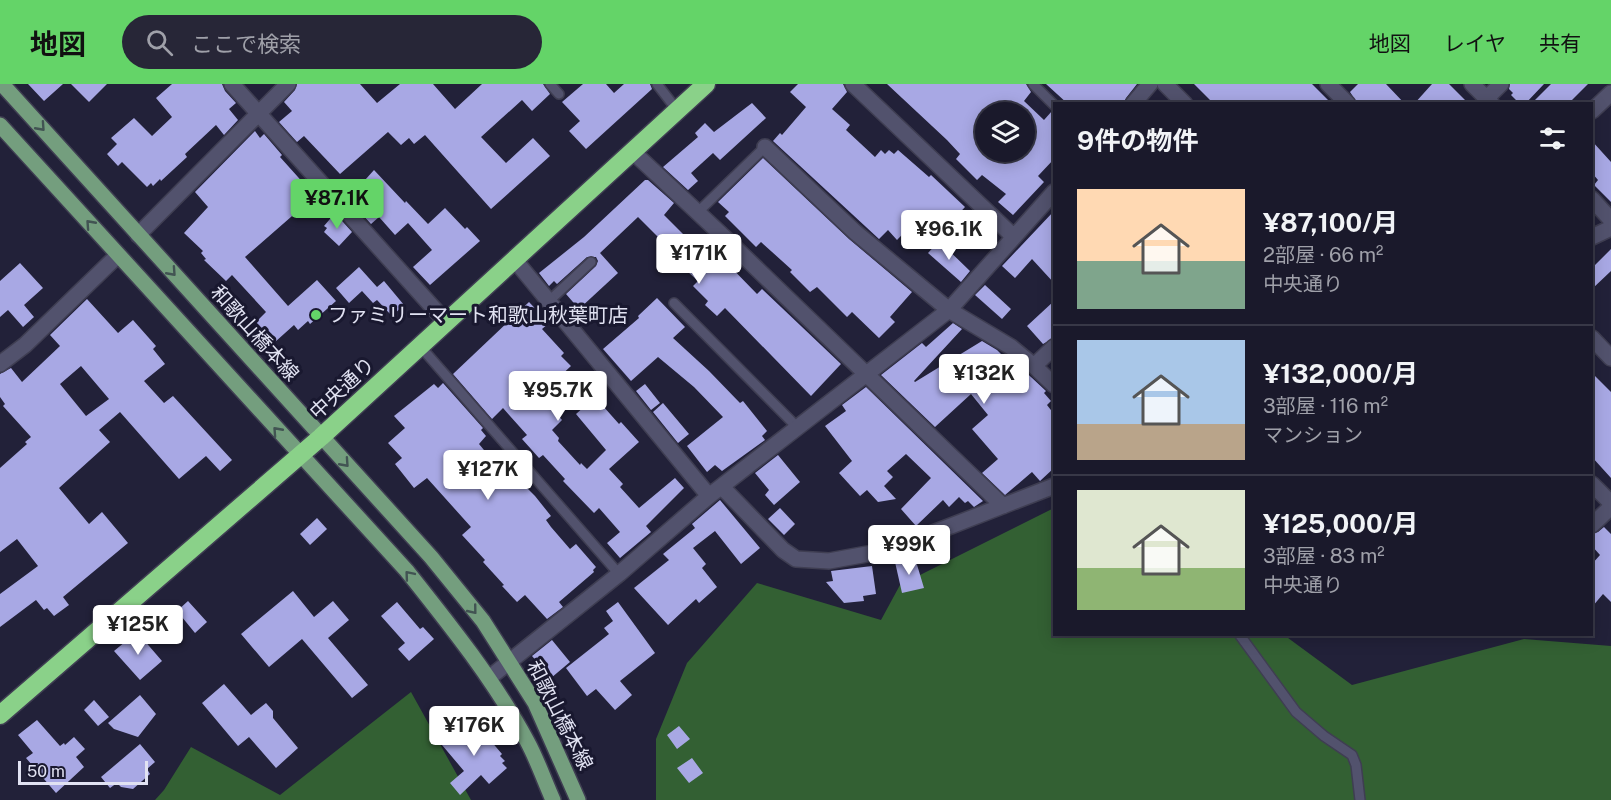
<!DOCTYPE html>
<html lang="ja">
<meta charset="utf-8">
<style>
body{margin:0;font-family:"Public Sans","Noto Sans JP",sans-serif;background:#272637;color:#f1f3f6;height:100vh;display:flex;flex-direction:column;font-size:22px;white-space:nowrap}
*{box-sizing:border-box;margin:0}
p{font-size:20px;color:#9fa0a9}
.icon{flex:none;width:33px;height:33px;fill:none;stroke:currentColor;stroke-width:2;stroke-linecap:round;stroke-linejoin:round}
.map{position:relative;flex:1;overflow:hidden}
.details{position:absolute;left:1053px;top:18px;width:540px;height:534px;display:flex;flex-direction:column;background:#1a192b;border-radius:0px;box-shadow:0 3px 15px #0003,0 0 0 2px #383847}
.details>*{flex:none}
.controls{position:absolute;left:975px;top:18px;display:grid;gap:12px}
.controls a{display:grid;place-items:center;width:60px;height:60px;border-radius:50%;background:#1a192b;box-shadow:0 3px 15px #0003,0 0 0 2px #383847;font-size:30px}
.scale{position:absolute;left:18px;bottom:15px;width:130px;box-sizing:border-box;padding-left:6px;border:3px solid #e1e2f2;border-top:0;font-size:16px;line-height:21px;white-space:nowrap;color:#e1e2f2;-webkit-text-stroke:4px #19182f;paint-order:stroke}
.price{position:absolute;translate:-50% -51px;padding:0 14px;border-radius:6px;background:#fff;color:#222;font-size:20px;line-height:39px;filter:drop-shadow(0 2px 3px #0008)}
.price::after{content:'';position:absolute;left:50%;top:36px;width:18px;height:14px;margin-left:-9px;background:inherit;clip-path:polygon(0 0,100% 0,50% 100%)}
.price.selected{background:#64d468;color:#111}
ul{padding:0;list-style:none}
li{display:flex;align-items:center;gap:18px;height:150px;padding:0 24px}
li+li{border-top:2px solid #383847}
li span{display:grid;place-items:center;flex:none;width:168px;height:120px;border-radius:0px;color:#555}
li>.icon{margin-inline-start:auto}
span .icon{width:72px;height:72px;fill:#fffc;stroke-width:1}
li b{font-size:26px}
h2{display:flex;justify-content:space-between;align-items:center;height:72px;padding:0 24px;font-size:26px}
header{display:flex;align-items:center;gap:36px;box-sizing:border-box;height:84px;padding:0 30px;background:#64d468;color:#111}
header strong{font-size:28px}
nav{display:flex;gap:33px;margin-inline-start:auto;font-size:21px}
.search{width:420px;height:54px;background:#272637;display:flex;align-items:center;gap:15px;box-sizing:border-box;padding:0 21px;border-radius:33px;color:#9fa0a9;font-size:22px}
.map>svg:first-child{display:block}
.forest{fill:#336033}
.building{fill:#a8a8e4;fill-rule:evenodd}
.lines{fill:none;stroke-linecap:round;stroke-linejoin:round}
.lane-casing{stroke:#3f3e52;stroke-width:12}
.street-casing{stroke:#3f3e52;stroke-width:18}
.primary-casing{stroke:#3f3e52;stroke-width:18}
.highway-casing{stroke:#3f3e52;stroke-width:21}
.lane{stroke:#52526d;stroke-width:9}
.street{stroke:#52526d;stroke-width:15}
.primary{stroke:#749e7e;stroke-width:15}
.highway{stroke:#8ad189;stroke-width:18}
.oneway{stroke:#425453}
.poi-dot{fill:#64d468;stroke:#19182f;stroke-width:2}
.labels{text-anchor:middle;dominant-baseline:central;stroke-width:6;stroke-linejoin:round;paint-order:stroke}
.poi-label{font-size:20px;fill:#e1e2f2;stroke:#19182f;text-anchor:start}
.street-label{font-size:20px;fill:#e1e2f2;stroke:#19182f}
</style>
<header>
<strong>地図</strong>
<div class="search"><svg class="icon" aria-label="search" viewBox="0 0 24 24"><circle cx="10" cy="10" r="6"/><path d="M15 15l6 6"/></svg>ここで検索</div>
<nav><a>地図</a><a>レイヤ</a><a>共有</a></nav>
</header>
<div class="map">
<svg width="1611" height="716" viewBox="0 0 1611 716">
<rect width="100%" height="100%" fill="#222139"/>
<path class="forest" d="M1054,424V550L1284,551L1352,601L1524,555L1611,562V716H656V655L687,579L757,499L881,536L900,501Z
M411,608L471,716H155L164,706L191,663L280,711Z"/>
<path class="building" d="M28,0H63L44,17Z
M71,0H107L89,18Z
M172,0H222L225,7L236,19L229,25L238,36L224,51L216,41L185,70L187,73L161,97L160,95L153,102L151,99L147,103L122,78L118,82L107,70L117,60L111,54L134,34L152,52L172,33L156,14Z
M297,0H360L377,19L400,0H433L455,25L482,0H543L550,10L532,27L522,16L481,53L506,79L533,54L550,72L491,125L425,51L414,60L409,54L401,61L388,48L340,90L304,52L297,58L279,38L292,27L284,18L295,6Z
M583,0H606L614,9L624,0H650L652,5L586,65L569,47L580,37L562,18Z
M798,0H843L847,8L832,25L850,41L846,46L875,73L881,66L885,70L889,66L894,70L898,66L929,93L931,91L965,123L952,137L948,133L937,144L922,130L897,156L888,146L879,155L773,57L780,49L782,51L806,23L790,8Z
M887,0H1026L1031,8L1024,17L1044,36L1052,27L1054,28V75L1038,92L1044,98L1013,131L998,118L1006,110L982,91L977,96L956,75L960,70L947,56ZM986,28H1024V68H986Z
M1046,0H1137L1126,14L1123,20H1068Z
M1194,0H1312L1332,20H1214Z
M1358,0H1386L1405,20H1358L1350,8Z
M1432,0H1449L1469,20H1414Z
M1510,0H1544L1525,20H1520L1511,11L1513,9L1509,5Z
M1551,0H1588L1568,20H1531Z
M752,19L766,34L720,76L713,69L691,89L698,97L688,106L663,83L698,53L695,49L705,39L714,48Z
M255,47L260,54L264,50L282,71L280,73L315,112L245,173L288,222L317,196L336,217L310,240L308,237L298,246L294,241L275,258L256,238L266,228L232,191L226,197L204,176L206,175L201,169L203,167L184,149L208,123L195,108Z
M1592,57L1611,78V118L1594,101L1598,96L1592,89Z
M763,74L849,155L912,208L890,233L895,238L879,254L852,228L847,233L817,203L810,208L790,188L792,186L761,158L756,163L725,132L729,128L718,118Z
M374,86L405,119L406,117L428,140L445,124L465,145L467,143L480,157L430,201L413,183L432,166L408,139L395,151L379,133L371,140L348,115Z
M645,96H648L674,119L664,131L688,155L691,151L715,175L719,171L757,210L762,205L841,280L811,312L725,224L717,232L705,221L708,217L693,202L698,197L657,160L661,156L638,133L600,169L618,189L579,225L566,210L596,182L598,177L596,173H587L557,200L554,197L549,202L539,189L584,153Z
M1054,127V199L1032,175L1015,194L1002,182Z
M335,129L352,148L339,162L324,148L327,144L324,142Z
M939,157L970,187L961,198L928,169Z
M1611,165V187L1592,205V184Z
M20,179L43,204L24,221L34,233L23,243L8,226L0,233V197Z
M359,183L377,203L384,197L404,221L392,232L377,216L373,219L362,207L349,219L336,204Z
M985,201L1011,225L1002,235L975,211Z
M657,214L685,243L673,254L709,287L740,319L743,317L767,347L762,352L765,356L722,387L715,381L707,388L687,362L723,333L694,303L658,273L631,297L603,265L639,234L638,232Z
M87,215L118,249L133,236L156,262L153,265L165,280L144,297L164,319L173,312L232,376L220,387L206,372L179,395L120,328L99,346L110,358L59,404L89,440L102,428L128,459L63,513L69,521L54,532L47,524L44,526L36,516L0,543V510L38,482L17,455L0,468V384L27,360L25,358L31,353L3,322L5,320L0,313V290L11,284L22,298L60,262L50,251ZM81,282L109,315L86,332L60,300Z
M1054,217V254L1043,260L1027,242Z
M529,218L549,239L542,245L564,269L561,272L571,282L540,311L562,336L552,346L559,354L558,357L580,381L581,379L587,385L606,366L576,330L595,313L619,340L621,338L639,358L609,385L623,400L620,403L639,424L675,394L684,404L646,442L651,448L620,474L607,459L620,448L599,424L594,429L563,397L565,395L543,371L539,374L522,355L527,351L503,324L492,335L453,290Z
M953,239L962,245L914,297L915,298L982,257L997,266L1014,283L1017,280L1046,307L1044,309L1051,317L1047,321L1054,330V384L1040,397L1032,388L1005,411L982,389L998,375L972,345L988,331L971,310L935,343L881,291L922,259L926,263Z
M1592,289L1611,308V394L1592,373Z
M443,299L483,344L481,346L486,352L479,360L498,383L502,379L535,412L551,432L546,436L551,443L570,465L576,460L596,483L593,486L594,488L559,518L563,523L547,535L525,511L517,518L502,502L504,501L483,478L485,476L462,451L471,443L427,394L414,404L395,380L402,374L388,359L405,344L394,332L434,300L438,304Z
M645,300L660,319L651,326L636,307Z
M866,303L983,417L974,423L968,417L965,419L959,413L949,423L943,416L916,442L901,425L931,394L906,370L887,387L893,393L884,402L896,415L878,418L867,406L860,412L839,389L852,377L825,342L846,327L842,321Z
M663,319L689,350L678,359L653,328Z
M778,371L800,398L774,421L765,411L769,406L755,389Z
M720,416L760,464L741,480L715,447L693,464L706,480L702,484L717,503L699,519L696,515L668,541L634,504L669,476L663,470L695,444L692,440Z
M780,424L795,440L784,451L768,435Z
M317,434L327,445L310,461L300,450Z
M1604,443L1611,450V518L1603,510L1592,523V480L1600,471L1592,462V450L1598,448Z
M915,474L924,504L902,509L895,478Z
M872,482L876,510L863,512L864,517L844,519L826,498L833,497L831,487Z
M293,507L314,533L333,517L349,536L328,554L368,601L352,614L302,555L269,583L241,550Z
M188,517L207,538L195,549L177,527Z
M397,518L420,545L423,543L434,555L409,577L398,565L405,559L381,532Z
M618,518L655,569L620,597L632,611L615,626L596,605L587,612L566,584L609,550L604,544L613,537L606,527Z
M137,548L162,577L140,596L114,567Z
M552,556L570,578L551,594L532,572Z
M224,600L251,631L266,619L273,627V634L298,664L276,684L249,653L238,662L202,619Z
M140,611L156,630L138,653L114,645L108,639Z
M94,616L109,633L98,642L84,626Z
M472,635L502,670L500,672L505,677L502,679L507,684L489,700L481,691L460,711L450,699L464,687L442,661Z
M37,636L60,662L64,659L65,661L74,653L85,665L76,673L84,683L56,709L26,674L33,669L18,651Z
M679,642L690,655L677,665L667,651Z
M140,660L155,678L147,685L150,690L133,705L121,703L117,699L110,704L101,693Z
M692,674L703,689L689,699L677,684Z"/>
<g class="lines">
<defs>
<path id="lane" d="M550,0L559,10
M657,0L677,26
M1033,0L1054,21
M698,128L765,63
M549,217L591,178
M674,219L797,343
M420,262L619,490
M1239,550L1296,628L1324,652L1352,671L1356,681L1360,716"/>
<path id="street" d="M232,0L446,238
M853,0L1014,153
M1165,0L1185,20
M1328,0L1348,20
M1472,0L1492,20
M1487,14L1501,0
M1133,20L1150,0
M1592,27L1611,9
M765,63L855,148L949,226L1011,263L1034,282
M632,67L724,153L1003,422
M1592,115L1611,136
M138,151L288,0
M1592,153L1611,144
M514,175L709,412
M1592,254L1611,274
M1054,263L1034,282L1054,301
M0,280L25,261L118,171
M1592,400L1611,419
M722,403L783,466L796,475L829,477L889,466L1054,402
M1592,441L1611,423
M489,594L619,490L709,412L949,226L1054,108"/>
<path id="primary" d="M2,0L431,473L483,537L535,619L578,716
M0,41L407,487C450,541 494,596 527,657C537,675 544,696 553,716"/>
<path id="highway" d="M0,631L321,353L706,0"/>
</defs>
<use href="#lane" class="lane-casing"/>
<use href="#street" class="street-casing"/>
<use href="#primary" class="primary-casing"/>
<use href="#highway" class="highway-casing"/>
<use href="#lane" class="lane"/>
<use href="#street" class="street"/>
<use href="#primary" class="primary"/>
<use href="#highway" class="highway"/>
</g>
<defs><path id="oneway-chevron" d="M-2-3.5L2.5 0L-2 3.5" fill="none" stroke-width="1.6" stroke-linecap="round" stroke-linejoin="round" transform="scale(1.5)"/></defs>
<g class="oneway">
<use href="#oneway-chevron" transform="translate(41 43) rotate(48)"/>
<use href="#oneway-chevron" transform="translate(90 140) rotate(-132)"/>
<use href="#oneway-chevron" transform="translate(172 188) rotate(48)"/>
<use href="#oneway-chevron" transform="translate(277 347) rotate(-132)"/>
<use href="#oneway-chevron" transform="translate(345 379) rotate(48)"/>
<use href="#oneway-chevron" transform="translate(409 491) rotate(-130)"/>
<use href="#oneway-chevron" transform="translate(473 526) rotate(51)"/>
</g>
<circle class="poi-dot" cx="316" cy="231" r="6"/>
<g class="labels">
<g class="poi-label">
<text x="328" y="231">ファミリーマート和歌山秋葉町店</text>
</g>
<g class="street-label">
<text transform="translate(255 249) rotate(48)">和歌山橋本線</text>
<text transform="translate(342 304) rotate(-43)">中央通り</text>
<text transform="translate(560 631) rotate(63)">和歌山橋本線</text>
</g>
</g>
</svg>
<div class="controls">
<a><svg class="icon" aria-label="layers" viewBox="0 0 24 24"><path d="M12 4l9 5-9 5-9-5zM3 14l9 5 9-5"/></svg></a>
</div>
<div class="scale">50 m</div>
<b class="price selected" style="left:337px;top:146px">¥87.1K</b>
<b class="price" style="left:949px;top:177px">¥96.1K</b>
<b class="price" style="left:699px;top:201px">¥171K</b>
<b class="price" style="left:984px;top:321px">¥132K</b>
<b class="price" style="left:558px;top:338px">¥95.7K</b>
<b class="price" style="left:488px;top:417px">¥127K</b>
<b class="price" style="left:909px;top:492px">¥99K</b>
<b class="price" style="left:138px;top:572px">¥125K</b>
<b class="price" style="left:474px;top:673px">¥176K</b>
<section class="details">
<h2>9件の物件<svg class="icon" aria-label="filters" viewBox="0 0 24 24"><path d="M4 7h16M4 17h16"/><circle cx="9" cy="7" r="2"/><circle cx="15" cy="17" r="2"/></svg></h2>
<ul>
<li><span style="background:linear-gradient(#ffd9b3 60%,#7fa58c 0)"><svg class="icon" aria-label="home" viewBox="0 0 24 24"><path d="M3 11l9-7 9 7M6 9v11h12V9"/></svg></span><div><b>¥87,100/月</b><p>2部屋 · 66 m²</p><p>中央通り</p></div></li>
<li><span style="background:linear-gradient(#a9c7e8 70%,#b9a48a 0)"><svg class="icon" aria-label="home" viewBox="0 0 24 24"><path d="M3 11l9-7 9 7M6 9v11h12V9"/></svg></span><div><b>¥132,000/月</b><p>3部屋 · 116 m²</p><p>マンション</p></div></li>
<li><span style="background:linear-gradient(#dfe7d0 65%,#8fb573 0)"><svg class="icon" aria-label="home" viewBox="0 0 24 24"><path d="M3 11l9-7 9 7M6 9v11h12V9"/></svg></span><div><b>¥125,000/月</b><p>3部屋 · 83 m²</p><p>中央通り</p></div></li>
</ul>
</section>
</div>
